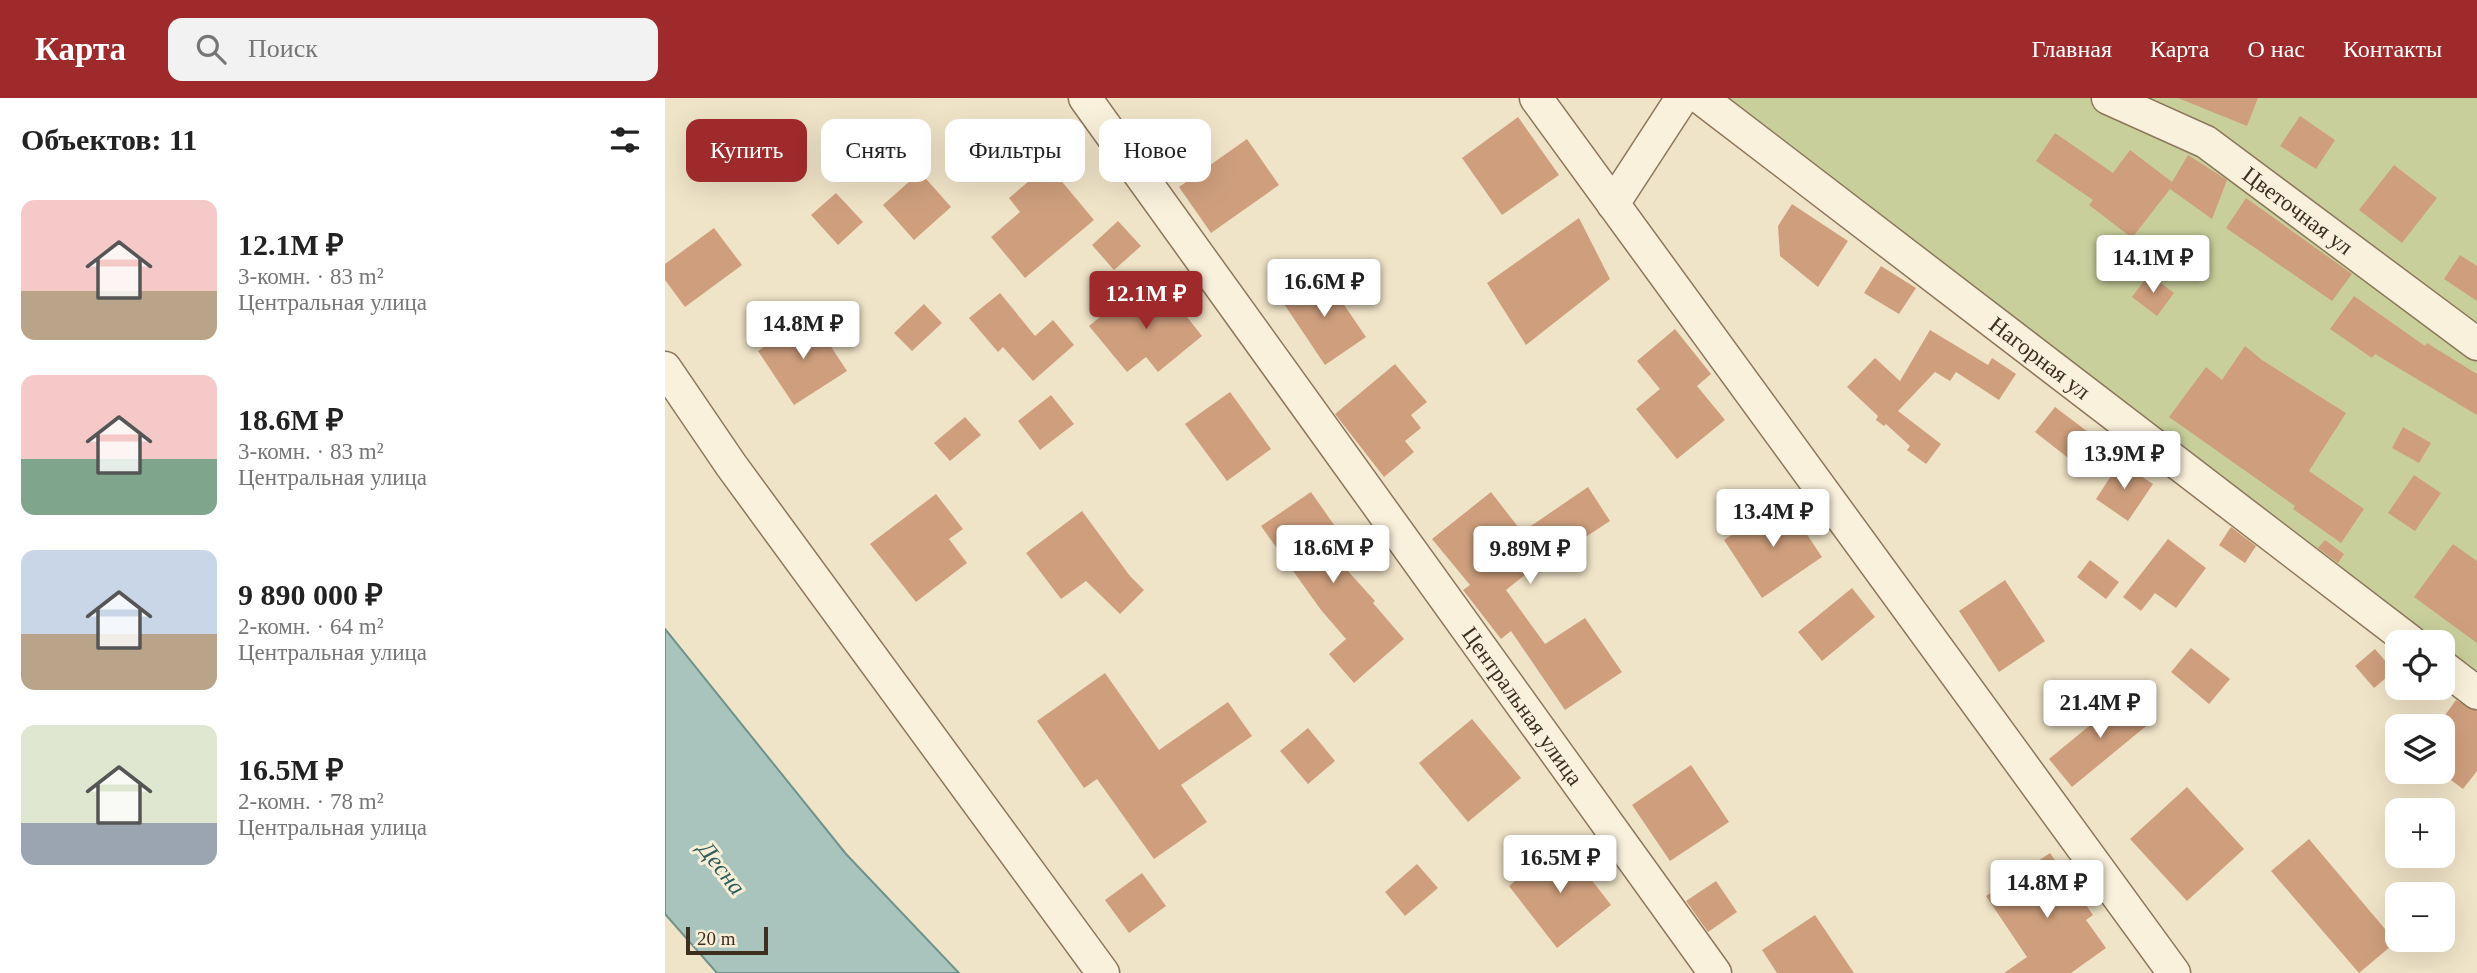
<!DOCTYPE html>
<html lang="ru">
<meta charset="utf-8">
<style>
body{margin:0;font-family:"Times New Roman",serif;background:#f2f2f2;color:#222;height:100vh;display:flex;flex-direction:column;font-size:26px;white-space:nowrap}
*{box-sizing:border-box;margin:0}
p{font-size:23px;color:#767676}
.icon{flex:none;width:38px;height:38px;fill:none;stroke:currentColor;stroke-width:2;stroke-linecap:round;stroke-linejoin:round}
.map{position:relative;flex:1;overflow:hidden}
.panel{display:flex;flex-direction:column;background:#fff;width:665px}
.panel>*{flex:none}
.guide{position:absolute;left:21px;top:21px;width:665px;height:63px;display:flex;gap:14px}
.tools{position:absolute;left:1720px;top:532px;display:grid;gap:14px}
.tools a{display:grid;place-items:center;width:70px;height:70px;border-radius:14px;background:#fff;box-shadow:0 7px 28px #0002;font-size:35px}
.scale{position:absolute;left:21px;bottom:18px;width:82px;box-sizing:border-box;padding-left:7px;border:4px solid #3d2e20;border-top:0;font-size:19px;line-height:24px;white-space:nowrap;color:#3d2e20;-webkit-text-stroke:5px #f7eed8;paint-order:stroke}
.price{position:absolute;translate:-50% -60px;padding:0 16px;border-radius:7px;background:#fff;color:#222;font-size:23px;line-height:46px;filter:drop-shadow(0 2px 4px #0008)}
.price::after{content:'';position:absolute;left:50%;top:42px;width:21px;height:16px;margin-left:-10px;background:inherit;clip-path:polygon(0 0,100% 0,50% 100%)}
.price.on{background:#9e2a2b;color:#fff}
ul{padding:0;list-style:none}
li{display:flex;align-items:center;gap:21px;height:175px;padding:0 21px}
li span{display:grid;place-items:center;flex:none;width:196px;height:140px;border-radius:14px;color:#555}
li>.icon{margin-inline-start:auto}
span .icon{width:84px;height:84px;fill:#fffc;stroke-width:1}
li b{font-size:30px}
h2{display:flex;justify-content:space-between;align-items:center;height:84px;padding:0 21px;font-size:30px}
.pill{padding:0 24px;border-radius:14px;background:#fff;box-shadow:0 7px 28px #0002;font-size:24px;line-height:63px}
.pill.on{background:#9e2a2b;color:#fff}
header{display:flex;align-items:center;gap:42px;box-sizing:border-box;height:98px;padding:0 35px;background:#9e2a2b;color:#fff}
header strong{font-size:33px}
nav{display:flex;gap:38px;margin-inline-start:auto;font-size:24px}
.search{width:490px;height:63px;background:#f2f2f2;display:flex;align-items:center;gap:18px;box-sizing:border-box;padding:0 24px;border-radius:14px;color:#767676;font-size:26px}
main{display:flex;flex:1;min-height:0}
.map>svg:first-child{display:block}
.green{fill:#c9cf9b}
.water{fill:#a9c4bc;stroke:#6f938a;stroke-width:2}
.building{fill:#cf9f7d}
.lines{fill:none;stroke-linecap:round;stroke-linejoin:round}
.minor-casing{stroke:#8d765c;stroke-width:35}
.minor{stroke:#faf1dc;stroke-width:32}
.labels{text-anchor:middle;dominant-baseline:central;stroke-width:6;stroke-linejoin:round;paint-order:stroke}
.street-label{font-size:23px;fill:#3d2e20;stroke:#f7eed8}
.water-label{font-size:24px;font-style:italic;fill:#2f5d5a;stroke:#f7eed8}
</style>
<header>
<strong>Карта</strong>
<div class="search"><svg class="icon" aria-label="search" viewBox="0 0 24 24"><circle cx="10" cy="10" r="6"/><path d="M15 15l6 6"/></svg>Поиск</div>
<nav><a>Главная</a><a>Карта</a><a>О нас</a><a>Контакты</a></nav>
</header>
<main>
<section class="panel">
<h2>Объектов: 11<svg class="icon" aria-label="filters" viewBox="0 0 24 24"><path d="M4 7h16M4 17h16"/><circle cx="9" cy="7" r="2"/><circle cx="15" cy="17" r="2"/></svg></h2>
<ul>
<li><span style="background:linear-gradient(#f6c9c9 65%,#b9a48a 0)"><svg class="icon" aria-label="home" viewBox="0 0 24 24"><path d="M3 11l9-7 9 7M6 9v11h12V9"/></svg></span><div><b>12.1M ₽</b><p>3-комн. · 83 m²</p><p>Центральная улица</p></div></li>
<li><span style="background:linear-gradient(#f6c9c9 60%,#7fa58c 0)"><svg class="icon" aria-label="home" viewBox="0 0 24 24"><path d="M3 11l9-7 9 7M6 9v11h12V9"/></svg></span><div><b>18.6M ₽</b><p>3-комн. · 83 m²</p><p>Центральная улица</p></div></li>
<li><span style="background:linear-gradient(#c9d6e8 60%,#b9a48a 0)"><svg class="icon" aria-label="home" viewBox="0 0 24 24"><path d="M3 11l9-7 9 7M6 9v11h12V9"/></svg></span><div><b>9 890 000 ₽</b><p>2-комн. · 64 m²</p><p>Центральная улица</p></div></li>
<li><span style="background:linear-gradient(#dfe7d0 70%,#9aa5b1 0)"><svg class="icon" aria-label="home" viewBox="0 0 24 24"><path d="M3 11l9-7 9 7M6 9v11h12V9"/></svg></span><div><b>16.5M ₽</b><p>2-комн. · 78 m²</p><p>Центральная улица</p></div></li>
</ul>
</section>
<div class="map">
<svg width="1812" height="875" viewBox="0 0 1812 875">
<rect width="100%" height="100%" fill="#f0e4c8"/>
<path class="green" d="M1046,0H1812V608L1778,581V544H1732Z"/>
<path class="water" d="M0,531L181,756L294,875H52L0,816Z"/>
<path class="building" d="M1513,0H1593L1582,28Z
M1635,18L1670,42L1651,71L1615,48Z
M853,19L894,77L837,117L797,60Z
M1390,35L1448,75L1465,52L1507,84L1523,57L1562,82L1547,121L1505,91L1467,140L1424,107L1428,102L1371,63Z
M582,41L614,87L546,135L514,89Z
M383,67L429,122L360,180L326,139L355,114L344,100Z
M1729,67L1772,100L1737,145L1694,112Z
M255,74L286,109L249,142L218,107Z
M171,95L198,124L173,147L146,117Z
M1581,100L1687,176L1667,203L1561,130Z
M1127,106L1183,143L1153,189L1115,158L1113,128Z
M914,120L945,181L861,247L822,185Z
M453,123L476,148L449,172L427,147Z
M49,130L77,167L20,209L0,182V166Z
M1795,157L1812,168V203L1779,181Z
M1216,168L1251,190L1234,216L1199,195Z
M658,176L701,239L660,267L617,203Z
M1484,176L1509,195L1492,218L1467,199Z
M500,191L537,238L493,274L481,259L462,274L424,228L464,195L476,210Z
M335,195L370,238L388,222L409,247L368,283L338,249L333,254L304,220Z
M1689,198L1760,248L1762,245L1812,276V317L1710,256L1707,260L1665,231Z
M259,206L277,225L247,253L229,235Z
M146,218L182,273L129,307L93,253Z
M1010,231L1046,276L1032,288L1060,322L1012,361L971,311L995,291L972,263Z
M1265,232L1323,267L1327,260L1351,276L1334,302L1291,274L1285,283L1270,274L1233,313L1276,346L1261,366L1242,352L1245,348L1221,326L1219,328L1211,322L1213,318L1182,289L1210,260L1235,283Z
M1580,248L1597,262L1681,315L1644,373L1699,411L1676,445L1628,411L1630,408L1504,319L1541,269L1557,282Z
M730,266L762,304L746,317L756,330L740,343L749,354L719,379L670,316Z
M565,294L606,351L562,383L520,326Z
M386,297L409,326L375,352L353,323Z
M1390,309L1427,337L1407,363L1370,334Z
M300,319L316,337L285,363L269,345Z
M1738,329L1766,345L1754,365L1727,350Z
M1455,364L1488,386L1463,423L1431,401Z
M1749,377L1776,395L1750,433L1723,415Z
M923,389L945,423L910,446L906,440L841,492L880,546L920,520L957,574L900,612L846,533L836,541L798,492L805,487L767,441L826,394L857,434Z
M646,394L686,451L672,461L710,503L708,505L739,541L689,585L664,556L681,541L656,512L596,428Z
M271,396L298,431L284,441L302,465L251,504L205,446Z
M1119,402L1157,459L1097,500L1059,442Z
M417,413L465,478L479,492L455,516L421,483L396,501L361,455Z
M1566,429L1591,448L1580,465L1554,447Z
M1503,441L1541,470L1511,510L1490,495L1476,513L1458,499Z
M1660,442L1679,456L1673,465L1653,450Z
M1788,446L1812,463V545L1749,499Z
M1425,462L1454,484L1441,501L1412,479Z
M1340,482L1380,543L1334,574L1294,513Z
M1187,490L1210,519L1157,563L1133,534Z
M1526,550L1565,581L1544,606L1506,574Z
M1710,551L1729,573L1709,590L1690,568Z
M440,575L494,652L563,604L587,638L516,687L542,724L489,761L432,681L419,690L372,623Z
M1463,596L1486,624L1407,689L1384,661Z
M1791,602L1812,613V673L1798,691L1778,676V620Z
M807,621L856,680L803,724L754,665Z
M643,630L670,663L643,686L615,653Z
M1026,667L1064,724L1005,763L967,707Z
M1522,689L1579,751L1522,803L1465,741Z
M1644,741L1731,844L1694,875L1606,773Z
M898,745L946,807L892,850L844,788Z
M1385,755L1428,817L1421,822L1441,850L1406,875H1339L1362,859L1321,798Z
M752,766L773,790L740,818L720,794Z
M477,775L501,808L464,835L440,802Z
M1051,783L1072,814L1043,834L1021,803Z
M1150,817L1189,875H1112L1097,852Z"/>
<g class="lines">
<defs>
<g id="minor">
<path id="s1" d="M420,0L1050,875"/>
<path d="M871,0L1509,875"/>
<path id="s2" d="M1036,0L1746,544"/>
<path id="s3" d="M1443,0L1541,44L1812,246"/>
<path d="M948,106L1017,0"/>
<path d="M0,270L66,367L438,875"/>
<path d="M1778,569L1812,595"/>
</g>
</defs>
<use href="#minor" class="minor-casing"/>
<use href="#minor" class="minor"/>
</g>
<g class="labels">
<g class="street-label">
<text stroke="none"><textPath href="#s3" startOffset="222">Цветочная ул</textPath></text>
<text stroke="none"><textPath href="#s2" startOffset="427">Нагорная ул</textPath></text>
<text stroke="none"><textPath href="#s1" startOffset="749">Центральная улица</textPath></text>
</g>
<g class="water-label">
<text transform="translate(57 770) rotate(52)">Десна</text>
</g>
</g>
</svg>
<div class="tools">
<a><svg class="icon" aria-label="locate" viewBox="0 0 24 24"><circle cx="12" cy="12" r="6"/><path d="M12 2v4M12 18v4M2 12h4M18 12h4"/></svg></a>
<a><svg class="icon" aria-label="layers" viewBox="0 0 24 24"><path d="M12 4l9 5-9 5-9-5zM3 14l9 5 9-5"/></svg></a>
<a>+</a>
<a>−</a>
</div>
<div class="scale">20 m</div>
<b class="price" style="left:1488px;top:197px">14.1M ₽</b>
<b class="price" style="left:659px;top:221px">16.6M ₽</b>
<b class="price on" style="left:481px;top:233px">12.1M ₽</b>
<b class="price" style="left:138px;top:263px">14.8M ₽</b>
<b class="price" style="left:1459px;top:393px">13.9M ₽</b>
<b class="price" style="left:1108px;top:451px">13.4M ₽</b>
<b class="price" style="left:668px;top:487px">18.6M ₽</b>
<b class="price" style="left:865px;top:488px">9.89M ₽</b>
<b class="price" style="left:1435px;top:642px">21.4M ₽</b>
<b class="price" style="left:895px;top:797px">16.5M ₽</b>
<b class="price" style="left:1382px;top:822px">14.8M ₽</b>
<div class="guide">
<a class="pill on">Купить</a>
<a class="pill">Снять</a>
<a class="pill">Фильтры</a>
<a class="pill">Новое</a>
</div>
</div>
</main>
